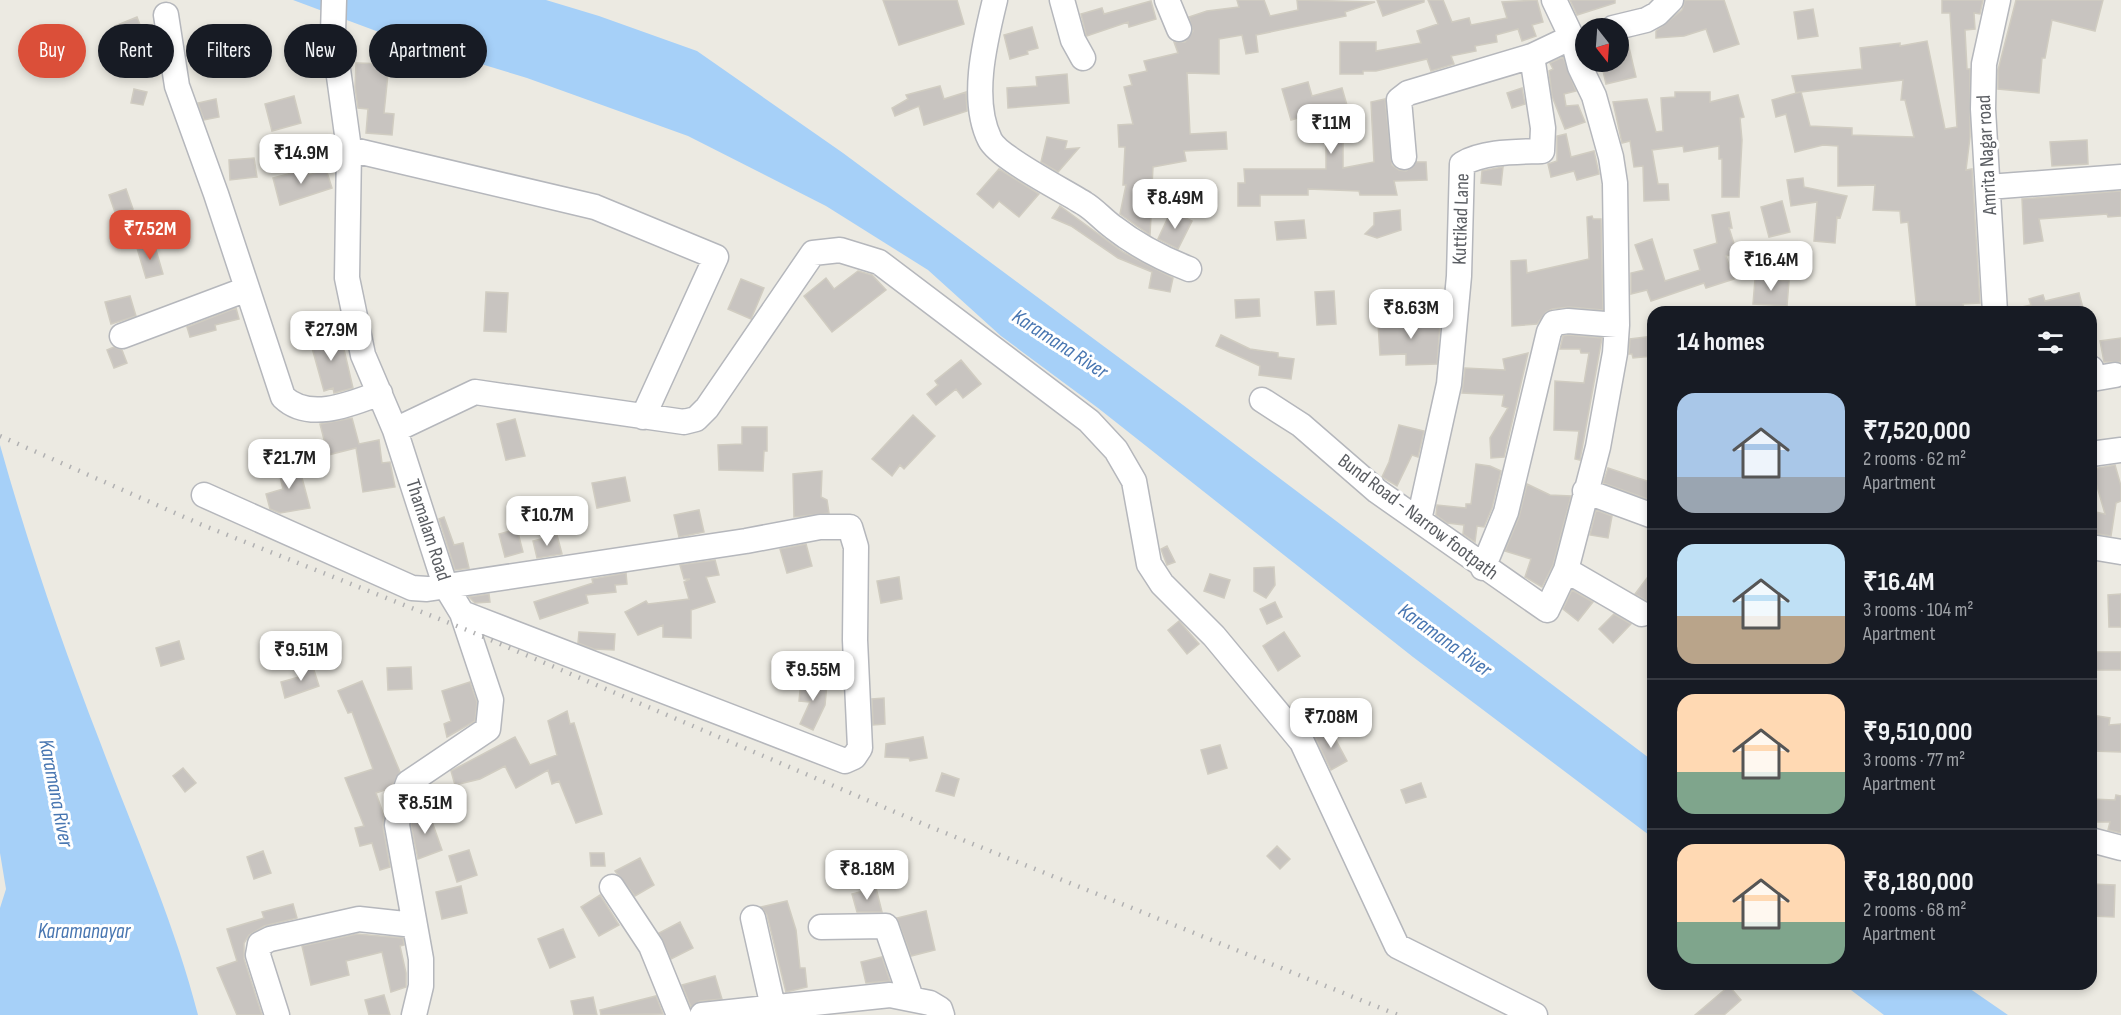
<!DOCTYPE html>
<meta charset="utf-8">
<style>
body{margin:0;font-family:"Sofia Sans Condensed",sans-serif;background:#242831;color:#f1f3f6;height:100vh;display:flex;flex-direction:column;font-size:22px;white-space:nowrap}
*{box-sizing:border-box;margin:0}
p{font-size:20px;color:#9ea1a6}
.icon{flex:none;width:33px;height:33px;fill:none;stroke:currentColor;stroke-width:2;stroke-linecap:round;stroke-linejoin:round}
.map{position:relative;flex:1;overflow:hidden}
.panel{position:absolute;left:1647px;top:306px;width:450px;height:684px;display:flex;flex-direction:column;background:#171b24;border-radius:18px;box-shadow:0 3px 9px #0003}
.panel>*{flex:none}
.top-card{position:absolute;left:18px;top:24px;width:570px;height:54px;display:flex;gap:12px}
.needle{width:39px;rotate:163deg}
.fabs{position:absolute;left:1575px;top:18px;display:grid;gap:12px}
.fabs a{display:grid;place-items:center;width:54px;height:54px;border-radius:50%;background:#171b24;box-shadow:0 3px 9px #0003;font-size:30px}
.price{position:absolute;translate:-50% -51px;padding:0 14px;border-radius:12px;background:#fff;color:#222;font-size:20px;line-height:39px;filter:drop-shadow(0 2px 3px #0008)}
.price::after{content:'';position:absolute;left:50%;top:36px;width:18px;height:14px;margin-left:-9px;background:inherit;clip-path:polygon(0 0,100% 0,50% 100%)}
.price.current{background:#db4f39;color:#fff}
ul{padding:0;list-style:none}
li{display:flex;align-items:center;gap:18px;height:150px;padding:0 30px}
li+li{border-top:2px solid #363941}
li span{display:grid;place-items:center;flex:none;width:168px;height:120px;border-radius:18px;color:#555}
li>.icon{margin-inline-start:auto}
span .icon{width:72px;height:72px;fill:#fffc;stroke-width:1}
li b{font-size:26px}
h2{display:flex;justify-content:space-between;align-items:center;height:72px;padding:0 30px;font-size:26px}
.chip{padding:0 21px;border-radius:27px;background:#171b24;box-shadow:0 3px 9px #0003;font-size:21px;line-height:54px}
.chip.current{background:#db4f39;color:#fff}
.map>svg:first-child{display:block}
.water{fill:#a6d0f8}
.building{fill:#c8c4c0;stroke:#d0ccc1;stroke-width:1.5;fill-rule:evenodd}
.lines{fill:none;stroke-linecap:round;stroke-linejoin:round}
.minor-casing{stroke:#b5b7bc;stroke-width:27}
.minor{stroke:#fff;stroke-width:24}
.rail{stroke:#b1b1b2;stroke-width:4.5;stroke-dasharray:1.5 8;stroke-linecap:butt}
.labels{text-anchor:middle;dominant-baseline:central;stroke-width:6;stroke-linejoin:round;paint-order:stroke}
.street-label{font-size:20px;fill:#5a5d62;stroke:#fff}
.water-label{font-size:21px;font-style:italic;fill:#4876b1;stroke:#fff}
</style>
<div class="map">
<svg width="2121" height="1015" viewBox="0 0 2121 1015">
<rect width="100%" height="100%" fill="#eceae2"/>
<path class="water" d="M293,0H546L599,16L697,51L843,153L1183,405L1653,761V838L1413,657L1098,408L1001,336L928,270L826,206L688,136L527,78L395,38Z
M0,445C28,545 62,644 100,742C134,833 174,921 198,1015H0V908L6,889L0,853Z
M1843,984H1963L2008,1015H1884Z"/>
<path class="building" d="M883,0H957L964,24L899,45Z
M1237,0H1264L1270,16L1298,10L1297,0L1375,2L1345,12L1346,16L1256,35L1258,52L1246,54L1242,35L1219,39V74L1187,73L1190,134L1226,132L1227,149L1184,151L1186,161L1153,167L1152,186H1149L1143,212L1151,216L1150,235L1120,214L1126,185H1123L1125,147H1119L1118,125L1133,124L1124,87L1132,85L1129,75L1147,71L1144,61L1178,53L1174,42H1185L1193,31L1189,17L1207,11L1239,7Z
M1377,0H1424V2L1383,16Z
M1428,0H1443L1452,22L1469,18L1471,25L1507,18L1502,2L1537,0L1543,22L1532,25L1536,36L1522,41L1518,29L1496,35L1497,42L1475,46L1476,51L1451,56L1454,64L1431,71L1427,59L1376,71H1363V74H1340V42H1376V51L1421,43L1417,31L1438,24Z
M1570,0H1615V3L1577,15Z
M1685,0H1724L1739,44L1714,52L1706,29L1684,36L1656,38V31L1682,10Z
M1942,0H1983L1980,14L1974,13L1975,29L1965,30L1967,69H1970V137L1966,170L1972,169L1980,303L1963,304L1964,308L1917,312L1908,222L1901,223L1900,211L1873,210L1875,185L1838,186V146L1823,145L1795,152L1786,114L1776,117L1772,100L1800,92L1796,93L1792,76L1862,69L1860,48L1900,43V46L1927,41L1945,129L1957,127L1950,13H1942ZM1903,80L1901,100H1905L1914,137L1852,135V128L1810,126L1801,92Z
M2016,0H2103L2095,31L2052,20L2045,58H2042L2039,93L1998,89V70Z
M1151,1L1156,19L1129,27L1128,22L1087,36L1086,35L1081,14L1102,8L1104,14Z
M1813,9L1818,36L1798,39L1794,12Z
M137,17L149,48L126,56L115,26Z
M1032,27L1038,48L1027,51L1028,54L1010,59L1004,35Z
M1627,39L1636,77L1606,84L1601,62H1618V41Z
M1563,57L1576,91L1564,94L1566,106L1578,105L1585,122L1565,129L1552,96L1549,71L1553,69L1550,63Z
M356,63L389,64L384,113L394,114L392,135L366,133L368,109L358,108L355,87Z
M1067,74L1069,103L1008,108L1007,88L1037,86L1036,77Z
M1308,82L1312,96L1342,88L1353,126L1343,128V168L1374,162L1371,102L1385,99L1392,165L1399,170L1406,171L1417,162H1426L1427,180L1394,181L1397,195H1360L1359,191L1308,189V195H1260V206H1238V183H1245L1244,169H1326V110L1291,120L1282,89Z
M940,86L944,99L966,92L967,111L924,125L919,106L895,116L892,108L908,99L906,95Z
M1522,88L1525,104L1512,108L1507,93Z
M134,89L147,92L143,105L131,103Z
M1675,92H1710V102L1738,95L1744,117L1740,118L1742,140L1739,197H1722V159H1719V146L1684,152L1683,146L1652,150L1658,184H1668L1669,200L1644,201L1643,166L1634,167L1630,141L1622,143L1613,102L1647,99L1656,132L1663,131L1661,98L1675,97Z
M294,96L301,123L272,131L265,104Z
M216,99L219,117L204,120L198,103Z
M1566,134L1571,157L1594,151L1599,174L1577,180L1574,171L1551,177L1548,164L1557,161V136Z
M1047,137L1067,141L1065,149L1079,148L1058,172L1041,162Z
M2087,140L2088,164L2052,166L2050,142Z
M254,158L257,177L230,180L229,160Z
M1503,167L1501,185L1481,183L1482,171Z
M307,169L309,175L326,169L332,188L280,205L273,178Z
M999,169L1039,194L1019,217L999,201L993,208L977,194Z
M1803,178L1804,187L1847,196L1840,218L1837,217L1835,243L1814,241L1817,202L1791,206L1787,180Z
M126,189L133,209L116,215L109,195Z
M2121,191V216L2108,217L2107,214L2039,219L2043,241L2024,244L2022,199Z
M1782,201L1790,232L1769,237L1761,207Z
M1060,206L1123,252L1173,278L1170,292L1149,288L1152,272L1118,258L1071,226L1052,218Z
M1400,210L1401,230L1377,238L1365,234L1374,225V213Z
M1171,211L1192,221L1178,249L1158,239Z
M1729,212L1732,228H1729L1737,253L1726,256L1734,279L1706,288L1704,283L1651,301L1647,290L1631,294V273L1644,270L1635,245L1652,239L1665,281L1700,270L1694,250L1717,243L1712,215Z
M1592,216L1593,219H1601L1603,310L1569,307L1552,309L1546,312L1537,324L1512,326L1511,261L1526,260L1527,273L1589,259L1587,217Z
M1304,220L1306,238L1277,240L1275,222Z
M154,243L163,274L146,278L137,248Z
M858,271L872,275L886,290L832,332L804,296L826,278L834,289Z
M741,279L764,288L751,319L728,309Z
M1755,279L1789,281L1787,306L1753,304Z
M1334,291L1336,324L1317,325L1315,292Z
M486,292L508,293L506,332L484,331Z
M2079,293L2084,312H2021V307L2031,305L2029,299L2043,295L2045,301Z
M130,296L136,316L111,324L105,302Z
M1259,299L1260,316L1236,318L1235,300Z
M236,308L239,319L215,325L216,330L190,337L187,327Z
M1404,313H1424V325L1440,324L1437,364L1406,365V354L1380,355L1378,323L1405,322Z
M335,330L339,347L343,345L353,388L334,393L333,388L324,391L309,337Z
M1221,335L1250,349L1278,353V357L1294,359L1291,379L1259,375L1260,366L1216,346Z
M1568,335L1602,338L1580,460L1575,459L1579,431L1554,430L1555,381L1584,383L1589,353H1581L1580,349H1560L1563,336Z
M1653,336V356L1633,358L1632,354H1629L1630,339Z
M2121,338V362H2104L2100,341Z
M114,347L122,350L127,363L114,368L107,350Z
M1528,353L1504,457L1491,458L1490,438L1508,408L1502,406L1504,395L1462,393L1465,368L1505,370L1503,359Z
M961,360L981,384L963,398L956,389L936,405L927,394L938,385L935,381Z
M913,415L935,436L904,469L900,465L892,476L872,459Z
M352,418L359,444L379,440L382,463L390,462L395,487L363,492L356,448L328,455L320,424Z
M515,419L525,456L506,460L497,424Z
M1399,425L1424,431L1418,457L1412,455L1397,486L1382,477L1389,462Z
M742,427H767V451H764L763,471L719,470L718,445L742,444Z
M297,459L310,508L280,513L270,509L266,494L283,489L277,464Z
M1476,464L1490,466L1501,471L1492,508L1484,527L1477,526L1475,542L1463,534L1464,525L1447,523L1436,515L1437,505L1466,508V504H1471Z
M2115,465L2121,486V501L2116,503L2111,536L2092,533L2095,512L2105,514L2092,469Z
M1608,468L1653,483V501L1603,483Z
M822,471L821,497L827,500L829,513L794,517L793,474Z
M625,477L630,501L597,508L592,483Z
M1527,484L1550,495L1571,496L1553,565L1542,587L1525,577L1531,559L1505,551L1519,517Z
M699,510L704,532L679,537L674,515Z
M1596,510L1612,516L1608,538L1590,535Z
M444,517L454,545L463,543L469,568L455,570L439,519Z
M517,529L523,552L505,557L499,534Z
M557,535L562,554L537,558L533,541Z
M806,544L812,566L787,573L780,549Z
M1167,546L1175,562L1167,565L1161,549Z
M715,560L719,575L706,577L715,602L691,610V638L663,637V625L638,635L625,612L646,601L648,604L689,599L684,582L690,579H684L680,565Z
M1274,567L1275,585L1266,598L1254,591V568Z
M1653,570V605L1635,594Z
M626,573L627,584L615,585L616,592L586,595L588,603L540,619L534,602L593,583L592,579Z
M1210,574L1230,580L1224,598L1204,591Z
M899,577L902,599L881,603L877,581Z
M1572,590L1593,602L1578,621L1563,609Z
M489,594L490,602L475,603L469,597Z
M2121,594V627H2109L2108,595Z
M1275,602L1282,617L1267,624L1260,609Z
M1614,614L1631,624L1613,643L1599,629Z
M1179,621L1199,644L1187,654L1168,630Z
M579,632L615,634L614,650L594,649L578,643Z
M1284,632L1300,656L1278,671L1263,646Z
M179,641L184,659L161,666L156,648Z
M2092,652H2121V670H2092Z
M312,664L319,686L285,698L281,682L299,677L296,669Z
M411,667L412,689L388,690L387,668Z
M362,681L400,772L391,788L376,793L384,816L383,827L390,867L380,870L372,843L360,846L355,828L364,826L345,778L373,769L352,712L348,713L338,691Z
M801,681L827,684L825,705L813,730L800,724L810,702L799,701Z
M470,682L477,702L475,721L447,737L444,724L451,721L442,691Z
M884,698L885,724L873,725L872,699Z
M567,711L570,724L574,723L602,814L576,823L559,781L552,784L548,770L516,788L505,766L480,779L455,785L451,771L515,737L530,765L557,755L548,721Z
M2091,715L2110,718L2109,725L2121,724V752L2091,751Z
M1330,729L1347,761L1331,770L1315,737Z
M923,737L927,758L910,761L909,758L885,757L886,744Z
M1220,745L1227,768L1208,774L1201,750Z
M183,768L196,783L185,792L173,776Z
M942,773L959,779L954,796L936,791Z
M1421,783L1426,797L1406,803L1401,790Z
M450,788L458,802L444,810L436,797Z
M2116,795L2121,796V833L2108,830L2110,822H2091V799L2115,800Z
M429,813L442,850L418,859L411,825L413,814Z
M1277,846L1290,859L1280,869L1267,856Z
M469,850L477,875L457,882L449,856Z
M263,851L271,873L254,879L247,857Z
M590,853H604L605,866H591Z
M640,858L654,885L635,896L615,871Z
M2091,884L2115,885L2114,917L2091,916Z
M461,886L467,913L442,919L436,892Z
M876,888L882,912H857L852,894Z
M600,895L619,925L599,936L581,907Z
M787,901L796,930L800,968H805L807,987L786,992L767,915L761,907Z
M293,904L297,918L264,926L249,935L244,943V959L262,1015H237L217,968L237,961L227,929L264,918L262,912Z
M926,911L935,950L911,956L897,918Z
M680,922L693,948L671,959L659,933Z
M563,929L575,957L550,968L538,939Z
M357,934L403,938L404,945L400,946L406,973V987L391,992L382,952L346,961L349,975L311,985L302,946Z
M882,957L890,981L866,983L861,962Z
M715,976L722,999L700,1001L691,1007L682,985Z
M1729,986L1741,1000L1724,1015H1695Z
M384,995L390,1015H369L365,1000Z
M656,996L663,1014L601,1015L600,1010Z
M593,997L597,1015H574L571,1001Z"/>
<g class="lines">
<defs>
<path id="minor" d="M334,0L333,33L349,149L347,278L363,355L395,430L445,585L462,613L491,700L488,729L408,783L400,805L397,825L421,959V986L414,1015
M995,0C985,41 970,100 990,140C999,158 1065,191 1085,204C1095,210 1103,220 1113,227C1136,245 1163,259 1189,269
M1062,0L1073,40L1083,58
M1167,0L1179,29
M166,15L177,86L216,194L283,397C309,422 351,404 380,393
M1613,28L1646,20L1657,14L1671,0
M349,149L595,207L716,257L643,417
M1404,157L1399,100L1408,93L1532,56
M1988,187L2121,177
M1995,312L1983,109L1984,64L1998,0
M122,336L247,289
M2091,368L2092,379L2115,375
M1262,400L1301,425L1377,491L1547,610L1566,570L1598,447L1615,353L1617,325L1615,183L1611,157L1594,96L1580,67L1573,40L1554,0
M395,430L475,392L684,422L696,419L707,408L813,253L840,250L879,262L1089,421L1116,450L1134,481L1149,564L1162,584L1214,636L1302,742L1397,946L1535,1015
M2091,454L2121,450
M1585,491L1653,516
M204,495L412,588L427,589L746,541L820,527H850L856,547L855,640L860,748L854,757L845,761L462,613
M1419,520L1449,384L1459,276L1462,164C1484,151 1517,152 1542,151L1543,128L1532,56L1572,37
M2091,547L2121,552
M1483,568L1506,512L1549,332L1554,323L1568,321L1617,325
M1566,570L1642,614
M2091,840L2121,848
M612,887L651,946L679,1015
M753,918L773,1007
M821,927L886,926L911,998
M277,1015L258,955L260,944L270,939L359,919L414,925
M702,1015L890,995L930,1003L940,1009L942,1015"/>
</defs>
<use href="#minor" class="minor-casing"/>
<use href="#minor" class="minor"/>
<path class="rail" d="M0,436L200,524L472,632L928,826L1398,1015"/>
</g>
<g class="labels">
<g class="street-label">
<text transform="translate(1987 155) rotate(-93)">Amrita Nagar road</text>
<text transform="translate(1461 219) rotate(-88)">Kuttikad Lane</text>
<text transform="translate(1418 517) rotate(37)">Bund Road - Narrow footpath</text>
<text transform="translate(428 530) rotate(72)">Thamalam Road</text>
</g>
<g class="water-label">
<text transform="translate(1060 344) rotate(33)">Karamana River</text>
<text transform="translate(1445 640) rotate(36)">Karamana River</text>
<text transform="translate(56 793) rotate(79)">Karamana River</text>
<text x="84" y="931">Karamanayar</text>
</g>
</g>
</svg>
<div class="fabs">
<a><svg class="needle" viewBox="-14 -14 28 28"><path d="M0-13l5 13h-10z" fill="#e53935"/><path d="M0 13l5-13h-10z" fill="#9ea1a6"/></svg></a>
</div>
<b class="price" style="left:1331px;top:155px">₹11M</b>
<b class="price" style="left:301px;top:185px">₹14.9M</b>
<b class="price" style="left:1175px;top:230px">₹8.49M</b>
<b class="price current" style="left:150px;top:261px">₹7.52M</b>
<b class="price" style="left:1771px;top:292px">₹16.4M</b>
<b class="price" style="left:1411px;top:340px">₹8.63M</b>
<b class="price" style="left:331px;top:362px">₹27.9M</b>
<b class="price" style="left:289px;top:490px">₹21.7M</b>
<b class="price" style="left:547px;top:547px">₹10.7M</b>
<b class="price" style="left:301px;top:682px">₹9.51M</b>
<b class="price" style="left:813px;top:702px">₹9.55M</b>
<b class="price" style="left:1331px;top:749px">₹7.08M</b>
<b class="price" style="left:425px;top:835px">₹8.51M</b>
<b class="price" style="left:867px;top:901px">₹8.18M</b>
<div class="top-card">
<a class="chip current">Buy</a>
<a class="chip">Rent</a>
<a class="chip">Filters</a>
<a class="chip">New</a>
<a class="chip">Apartment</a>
</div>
<section class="panel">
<h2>14 homes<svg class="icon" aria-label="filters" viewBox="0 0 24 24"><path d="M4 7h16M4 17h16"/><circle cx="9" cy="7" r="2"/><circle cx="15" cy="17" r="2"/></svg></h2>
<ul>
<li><span style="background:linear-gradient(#a9c7e8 70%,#9aa5b1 0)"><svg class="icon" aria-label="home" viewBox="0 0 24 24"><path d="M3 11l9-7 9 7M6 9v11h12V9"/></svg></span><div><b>₹7,520,000</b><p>2 rooms · 62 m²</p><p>Apartment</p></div></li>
<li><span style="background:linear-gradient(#bfe0f5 60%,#b9a48a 0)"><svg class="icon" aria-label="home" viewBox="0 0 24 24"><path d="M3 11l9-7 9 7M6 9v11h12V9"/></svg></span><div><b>₹16.4M</b><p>3 rooms · 104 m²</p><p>Apartment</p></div></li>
<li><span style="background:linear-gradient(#ffd9b3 65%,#7fa58c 0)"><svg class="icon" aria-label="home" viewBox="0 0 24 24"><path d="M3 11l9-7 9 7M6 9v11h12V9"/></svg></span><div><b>₹9,510,000</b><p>3 rooms · 77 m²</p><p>Apartment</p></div></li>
<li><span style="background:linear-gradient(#ffd9b3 65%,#7fa58c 0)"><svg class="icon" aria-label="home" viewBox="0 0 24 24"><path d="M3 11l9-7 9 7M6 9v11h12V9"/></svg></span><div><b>₹8,180,000</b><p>2 rooms · 68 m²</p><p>Apartment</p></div></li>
</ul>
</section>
</div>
